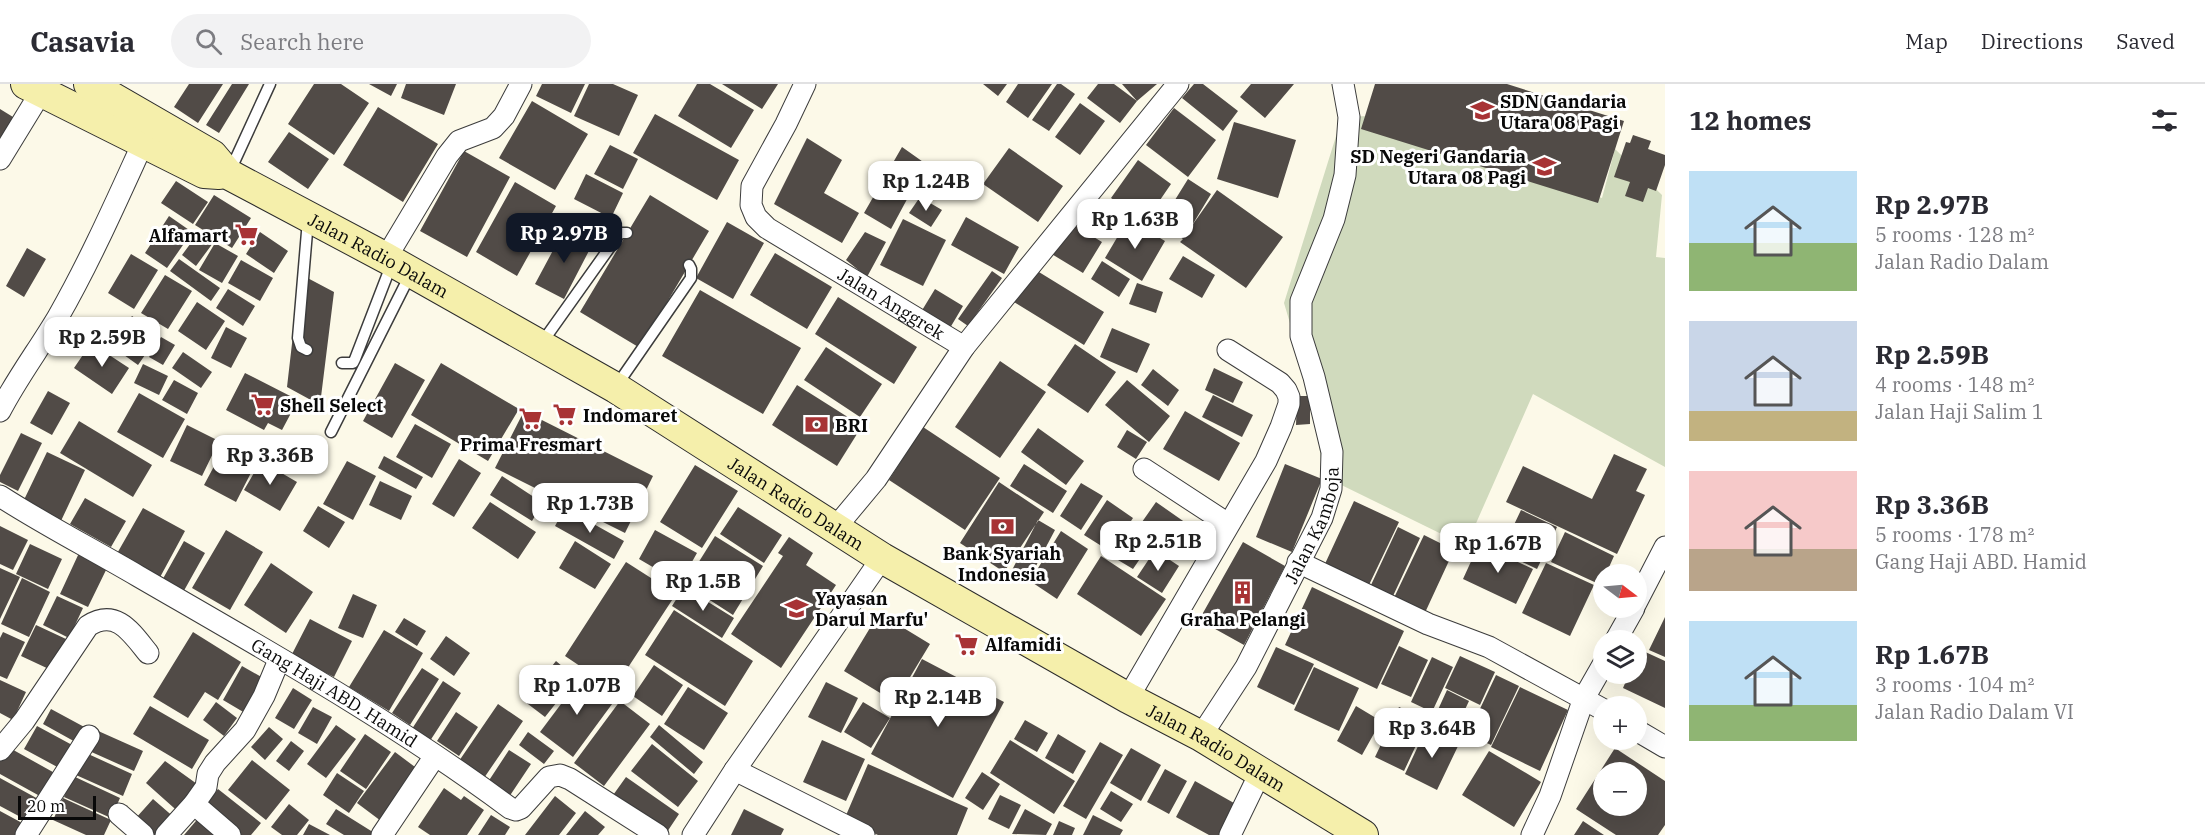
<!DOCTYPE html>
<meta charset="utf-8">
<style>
body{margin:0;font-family:"IBM Plex Serif",serif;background:#f2f2f3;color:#2b2b33;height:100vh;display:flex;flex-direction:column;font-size:22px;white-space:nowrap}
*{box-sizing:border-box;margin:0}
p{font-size:20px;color:#7c7c81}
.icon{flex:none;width:33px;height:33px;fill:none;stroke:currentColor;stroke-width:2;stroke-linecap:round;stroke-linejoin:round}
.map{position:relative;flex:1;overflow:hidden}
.side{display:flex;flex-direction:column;background:#fff;width:540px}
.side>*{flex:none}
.needle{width:39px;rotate:106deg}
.fabs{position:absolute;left:1593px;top:480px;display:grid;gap:12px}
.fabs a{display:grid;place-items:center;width:54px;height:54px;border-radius:50%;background:#fff;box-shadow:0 6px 24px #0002;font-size:30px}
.scale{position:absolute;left:18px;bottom:15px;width:78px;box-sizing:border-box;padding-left:6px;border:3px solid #090909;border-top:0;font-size:16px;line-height:21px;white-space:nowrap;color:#090909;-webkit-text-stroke:4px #fff;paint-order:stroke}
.price{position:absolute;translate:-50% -51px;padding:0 14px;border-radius:12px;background:#fff;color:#222;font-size:20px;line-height:39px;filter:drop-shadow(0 2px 3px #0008)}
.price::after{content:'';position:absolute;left:50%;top:36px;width:18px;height:14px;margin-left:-9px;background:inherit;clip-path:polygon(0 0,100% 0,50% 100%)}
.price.current{background:#111827;color:#fff}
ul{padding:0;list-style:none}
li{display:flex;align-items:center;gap:18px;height:150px;padding:0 24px}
li span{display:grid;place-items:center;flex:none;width:168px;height:120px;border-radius:0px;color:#555}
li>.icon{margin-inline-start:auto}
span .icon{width:72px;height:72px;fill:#fffc;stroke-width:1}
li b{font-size:26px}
h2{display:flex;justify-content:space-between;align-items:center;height:72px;padding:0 24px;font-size:26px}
header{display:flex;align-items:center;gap:36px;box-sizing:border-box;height:84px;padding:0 30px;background:#fff;border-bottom:2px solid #e1e1e2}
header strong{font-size:28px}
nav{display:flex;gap:33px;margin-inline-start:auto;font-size:21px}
.search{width:420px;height:54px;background:#f2f2f3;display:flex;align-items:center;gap:15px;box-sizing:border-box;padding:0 21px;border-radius:33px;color:#7c7c81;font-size:22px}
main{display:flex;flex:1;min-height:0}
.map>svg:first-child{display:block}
.cemetery{fill:#d0dabd}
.building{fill:#514b47;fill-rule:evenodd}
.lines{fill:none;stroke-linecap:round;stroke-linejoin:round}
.lane-casing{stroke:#3c3c3c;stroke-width:13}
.street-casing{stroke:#3c3c3c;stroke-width:23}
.secondary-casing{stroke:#2b2b2b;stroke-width:32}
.lane{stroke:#fff;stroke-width:10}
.street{stroke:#fff;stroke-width:21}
.secondary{stroke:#f5efab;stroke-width:30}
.labels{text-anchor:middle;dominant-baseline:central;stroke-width:6;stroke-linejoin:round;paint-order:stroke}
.poi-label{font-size:18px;font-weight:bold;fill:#090909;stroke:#fff;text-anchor:start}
.street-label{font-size:18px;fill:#090909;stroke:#fff}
</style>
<header>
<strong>Casavia</strong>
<div class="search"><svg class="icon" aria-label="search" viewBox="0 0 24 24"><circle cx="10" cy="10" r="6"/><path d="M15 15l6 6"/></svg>Search here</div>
<nav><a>Map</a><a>Directions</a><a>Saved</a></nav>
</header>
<main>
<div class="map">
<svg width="1665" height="751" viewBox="0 0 1665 751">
<rect width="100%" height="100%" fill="#fcf9e8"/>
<path class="cemetery" d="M1368,32L1602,114L1615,65L1662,111L1656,173L1665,174V383L1533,310L1466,462L1323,392L1314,320L1284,219L1342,33Z"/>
<path class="building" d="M189,0H223L198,39L174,23Z
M232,0H249L219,49L206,41Z
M314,0H341L369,19L334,71L288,40Z
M369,0H397L391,12Z
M406,0H456L444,31L401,14Z
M542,0H585L571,29L536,12Z
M589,0H613L638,11L619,52L574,32Z
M697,0H710L754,26L731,64L678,32Z
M722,0H778L762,25Z
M983,0H1007L998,12Z
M1018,0H1052L1028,34L1006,18Z
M1057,0H1061L1075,10L1049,47L1032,36Z
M1098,0H1114L1137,17L1122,0H1157L1137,17L1120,39L1087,14Z
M1194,0H1203L1238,27L1223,47L1182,14Z
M1251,0H1294L1265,34L1240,13Z
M1375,0H1507L1624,37L1598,119L1361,45Z
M532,17L588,50L555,106L499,74Z
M1080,19L1105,37L1080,71L1055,53Z
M378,23L438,60L403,118L343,81Z
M1174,24L1216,56L1188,93L1146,61Z
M0,25L13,33L0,57Z
M655,30L739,76L717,116L633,69Z
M1234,38L1296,56L1278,114L1217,95Z
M289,48L329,75L308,105L268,78Z
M1633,51L1651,57L1648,65L1665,71V81L1656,107L1648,104L1643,118L1625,112L1630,98L1614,93L1626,58L1630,59Z
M807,54L842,76L824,109L859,129L842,159L774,120Z
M610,61L638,75L623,105L594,90Z
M902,63L926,80L891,145L864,129Z
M1009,64L1063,102L1038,138L983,100Z
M464,67L510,93L467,173L420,147Z
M1138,76L1171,100L1145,138L1111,114Z
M586,90L623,109L611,134L574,115Z
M1188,95L1211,110L1191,143L1217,106L1283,153L1246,204L1180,158L1183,155L1160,140Z
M176,97L208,118L193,140L161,119Z
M515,98L556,122L517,192L476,168Z
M214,111L251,134L232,164L195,141Z
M650,111L709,147L640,264L580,228Z
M920,113L942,126L931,143L909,129Z
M1094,113L1118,126L1103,154L1079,141Z
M169,132L192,148L167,184L145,169Z
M966,133L1019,163L1004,190L951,161Z
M903,135L946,156L923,202L880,181Z
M1128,135L1165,157L1142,197L1105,174Z
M727,138L764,159L733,215L696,194Z
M1069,138L1102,158L1083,189L1050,169Z
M565,144L593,159L564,215L535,200Z
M199,148L213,159L196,182L182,171Z
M260,148L288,167L274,189L246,170Z
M865,148L886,158L867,193L846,176Z
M215,159L238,172L222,199L199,186Z
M27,164L46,175L24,213L6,202Z
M775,169L832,203L807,245L750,211Z
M131,170L158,186L134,225L108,209Z
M1183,172L1215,191L1202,214L1169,195Z
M179,175L220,204L211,217L170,187Z
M241,176L273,194L260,217L228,199Z
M1102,177L1130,195L1119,213L1091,195Z
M1034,185L1104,228L1084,261L1014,218Z
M992,187L1002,194L968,242L958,235Z
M300,190L334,208L320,321L287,303Z
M165,191L192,207L168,245L141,229Z
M1137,199L1163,208L1156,229L1129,220Z
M228,205L255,222L243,242L216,224Z
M935,205L963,222L950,244L921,228Z
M700,206L801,264L763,330L662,272Z
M838,213L917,263L894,300L815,250Z
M197,218L225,237L206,266L178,247Z
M132,232L159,251L138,281L110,261Z
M226,243L247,254L231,284L211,274Z
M1112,244L1150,260L1137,289L1100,273Z
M161,253L175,261L163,281L149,273Z
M91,259L129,284L112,310L74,284Z
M1075,260L1116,288L1088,329L1047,301Z
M826,263L882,300L860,333L804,296Z
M183,268L212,288L201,304L172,284Z
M1000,277L1046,308L1000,374L955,343Z
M395,279L425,296L392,354L363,337Z
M441,279L519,325L488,377L411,331Z
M143,280L168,292L159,311L134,299Z
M1214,284L1243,298L1233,319L1205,306Z
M1153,285L1179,306L1168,322L1141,301Z
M245,289L298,316L282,346L268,339L264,346L226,326Z
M174,296L198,309L187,330L162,316Z
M1127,296L1170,332L1149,358L1105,321Z
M797,301L862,342L837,382L772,341Z
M48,307L70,319L52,351L30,339Z
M139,309L185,335L163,374L117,348Z
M1213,311L1253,331L1242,353L1202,333Z
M1297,312H1310V340L1296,341Z
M524,327L653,392L625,449L495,384Z
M1185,327L1240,359L1219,397L1163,365Z
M79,337L152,381L133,413L60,369Z
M415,340L451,360L432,394L396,373Z
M187,341L219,357L202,392L170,377Z
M923,343L1000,394L965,446L889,396Z
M1038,344L1084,377L1066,401L1021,368Z
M1127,346L1147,358L1136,375L1117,363Z
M21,349L42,359L18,407L0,398V391Z
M227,358L258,375L236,418L204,401Z
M47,368L85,386L60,439L22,420Z
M1614,370L1647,385L1636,407L1645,411L1617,470L1506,418L1523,382L1592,415Z
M384,372L423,393L416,405L378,384Z
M459,375L481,389L454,433L432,420Z
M261,377L297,398L280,427L244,406Z
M347,377L376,392L353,436L323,420Z
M1024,380L1067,407L1053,429L1010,402Z
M1285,380L1322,395L1292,468L1256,453Z
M695,381L738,407L702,464L660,438Z
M502,392L543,419L532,437L490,411Z
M380,397L412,412L401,436L369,421Z
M999,398L1044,428L1004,488L960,459Z
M1081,399L1103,412L1081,446L1060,432Z
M85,414L126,437L111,463L70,440Z
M1107,416L1133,434L1111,468L1084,451Z
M1354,417L1399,438L1368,503L1324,482Z
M490,418L536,448L518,475L472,444Z
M1156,418L1196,446L1175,476L1135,448Z
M318,422L345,438L329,464L303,447Z
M738,423L782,451L764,479L720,450Z
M143,424L185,447L158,497L115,473Z
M565,424L624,457L614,475L555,442Z
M1521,426L1557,443L1537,485L1501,468Z
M1038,436L1055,446L1028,497L1011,488Z
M0,442L28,456L13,486L0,480Z
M1398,443L1420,454L1393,512L1371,501Z
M226,446L263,468L230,526L192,504Z
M655,446L697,469L680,499L639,475Z
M1061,447L1088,465L1057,515L1030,497Z
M1565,448L1614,472L1606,490H1604L1601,501L1551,478Z
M1424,451L1454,466L1423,533L1392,518Z
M715,452L763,482L733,531L685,500Z
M789,453L813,469L806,481L836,501L781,584L731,550L783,472L778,469Z
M1133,453L1148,463L1133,485L1118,476Z
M184,457L205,469L181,512L160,500Z
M575,457L611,480L595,505L559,484Z
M1243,458L1285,482L1244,561L1199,536Z
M30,460L62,475L48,505L16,490Z
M1479,460L1533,485L1516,520L1463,495Z
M1155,466L1179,482L1162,509L1137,493Z
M79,469L108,482L88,523L60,510Z
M1101,472L1166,515L1141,552L1077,510Z
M626,478L676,510L614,605L565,572Z
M271,479L313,508L286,549L244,521Z
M1546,479L1594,501L1570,552L1522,529Z
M0,484L20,493L0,535Z
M22,494L50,508L29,553L1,540Z
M684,503L734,534L722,554L672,522Z
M1312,503L1404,547L1377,605L1285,561Z
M353,510L377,521L363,554L338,544Z
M57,512L83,524L69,554L43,541Z
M674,526L753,577L725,622L645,571Z
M879,529L930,560L895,618L844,587Z
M1665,533V573L1649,566Z
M404,534L426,547L417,562L395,548Z
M310,535L352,557L334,593L291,572Z
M36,541L66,555L51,586L21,572Z
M384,546L423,569L389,627L349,603Z
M3,548L25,558L7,595L0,592V554Z
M193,548L241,578L218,616L205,608L188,634L153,613Z
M446,552L470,569L454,592L430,575Z
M1399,562L1428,576L1411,613L1381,600Z
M1276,563L1314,580L1294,621L1257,603Z
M1641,566L1665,577V624L1623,604L1629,590H1636V575Z
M1460,572L1495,588L1480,621L1445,604Z
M1432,573L1453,583L1432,628L1411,618Z
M922,575L1004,618L953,714L871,670Z
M556,577L576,594L545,633L524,617Z
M654,581L683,601L662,632L633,612Z
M242,582L265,595L245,629L223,616Z
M1314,583L1359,604L1339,647L1294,626Z
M422,584L439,595L410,641L392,629Z
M1496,591L1519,602L1491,661L1468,650Z
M582,592L615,616L573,673L540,648Z
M0,596L26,608L13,636L0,629Z
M443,597L461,609L428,660L410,648Z
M826,598L858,614L841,649L808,633Z
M688,603L728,629L704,666L664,640Z
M1520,603L1568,626L1540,687L1491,663Z
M293,604L312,616L294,645L275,634Z
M1447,606L1469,617L1453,651L1431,641Z
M620,617L650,640L604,702L574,679Z
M216,618L237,634L224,652L203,636Z
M863,618L890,634L871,664L844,648Z
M498,620L523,637L484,694L459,677Z
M150,622L209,656L192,685L133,650Z
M1356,622L1381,637L1362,671L1337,657Z
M313,623L332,633L317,660L298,649Z
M1399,623L1428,636L1404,687L1375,673Z
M51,625L88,645L79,660L43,640Z
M456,628L478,643L459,672L437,657Z
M1025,636L1048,649L1037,668L1014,655Z
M336,641L356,655L326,694L307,680Z
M659,641L703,678L694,690L650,653Z
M37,642L74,662L61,685L24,665Z
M269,643L283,655L265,676L251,663Z
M1426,645L1459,660L1437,706L1405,690Z
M96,646L143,667L134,687L87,666Z
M528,648L554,667L544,680L519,661Z
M365,650L391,668L366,705L340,687Z
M1058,650L1086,667L1073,690L1045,674Z
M822,656L865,675L846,717L803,698Z
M1010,656L1075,697L1054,730L990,689Z
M291,657L304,667L289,687L276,677Z
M1100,658L1123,671L1086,735L1063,722Z
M652,660L698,697L678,723L631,687Z
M8,663L60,692L47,716L0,690V677Z
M1131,664L1161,681L1141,717L1110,699Z
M1615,664L1665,697V741L1658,751H1616L1576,725ZM1604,688H1636V722H1604Z
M509,666L531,680L507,716L486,701Z
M1489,667L1541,698L1514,743L1462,711Z
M395,668L423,689L385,740L357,719Z
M86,669L132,690L123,712L76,691Z
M252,676L290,706L266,736L228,706Z
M165,677L204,705L183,732L146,699Z
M868,680L968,724L957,751H878L844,736Z
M1165,685L1187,697L1169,730L1147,718Z
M982,688L1000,700L983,726L965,714Z
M337,689L364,707L349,729L323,711Z
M73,692L120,714L111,734L64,713Z
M626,693L679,730L665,751L611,714Z
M0,694L40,716L28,737L0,722Z
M1195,697L1241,723L1226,751H1209L1176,733Z
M444,704L461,716L464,712L484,726L467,751H430L418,743Z
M218,705L261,739L251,751H237L203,724Z
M1111,707L1133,720L1121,738L1100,725Z
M1000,711L1021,721L1009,745L988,735Z
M555,712L576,729L559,751H525Z
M63,714L111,736L104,751H86L53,736Z
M153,715L176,735L162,751H153L135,735Z
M289,720L309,736L297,751H282L271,743Z
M336,725L376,750L375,751H344L326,740Z
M744,725L784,745L781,751H731Z
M1025,725L1052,740L1046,751L1012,750Z
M0,727L24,740L18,751H0Z
M585,727L605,743L598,751H566Z
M201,731L225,751H184Z
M491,731L510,743L505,751H478Z
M1093,731L1123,746L1120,751H1083Z
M1059,737L1075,744L1072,751H1053Z
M1583,737L1604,751H1574Z
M309,740L330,751H303Z"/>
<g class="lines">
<defs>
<path id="lane" d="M230,87L270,0
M541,260L620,149H627
M307,266L301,263L298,254L308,136
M342,279H353L355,275L392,179
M617,301L691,194V185L689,181
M331,348L411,189"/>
<g id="street">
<path id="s1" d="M805,0L786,40L752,102L751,121L756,133L767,144L964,263"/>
<path d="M0,75L41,8"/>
<path d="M386,174L447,72L459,57L493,44L504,32L521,0"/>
<path d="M0,327C17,294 39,265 58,233C90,177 116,118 143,59"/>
<path d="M1144,385L1228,440"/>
<path id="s2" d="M0,412C45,441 92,465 138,492C264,565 393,637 510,724L516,726L521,724L549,693L560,691L570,695L658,751"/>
<path d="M836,443L876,395L964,263L1178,0"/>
<path d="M1298,478L1428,540L1489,563L1604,626"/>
<path d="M1636,519L1665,463"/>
<path d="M1616,556L1634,524"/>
<path d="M1128,614L1266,377L1281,343L1289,320V313L1286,306L1280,299L1228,266"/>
<path d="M1636,646L1665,663"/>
<path id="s3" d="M1201,652L1246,583L1322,434L1331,405L1332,368L1314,293L1301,252V217L1334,135L1345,91L1349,33L1343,0"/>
<path d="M0,666L24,637L88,542C116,524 131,548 148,569"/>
<path d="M735,686L864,751"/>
<path d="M194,720L230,751"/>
<path d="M119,730L143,751"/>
<path d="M26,751L89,652"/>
<path d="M166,751L194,720L206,703L208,690L215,679L245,646L264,612L279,576"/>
<path d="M382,751L435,672"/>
<path d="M693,751L735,686L882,474"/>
<path d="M1230,751L1260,689"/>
<path d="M1532,751L1550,712L1584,614L1604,579"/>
</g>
<g id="secondary">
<path d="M26,0L204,89L219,90"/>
<path id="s4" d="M89,0L212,71L228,90L386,174L616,304L882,474L1128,614L1201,652L1363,751"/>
</g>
</defs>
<use href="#lane" class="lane-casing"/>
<use href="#street" class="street-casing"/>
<use href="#secondary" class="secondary-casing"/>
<use href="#lane" class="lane"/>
<use href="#street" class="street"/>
<use href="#secondary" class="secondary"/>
</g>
<defs>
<symbol id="school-bare" viewBox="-9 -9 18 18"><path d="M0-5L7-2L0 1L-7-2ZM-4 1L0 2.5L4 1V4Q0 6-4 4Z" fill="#a83335" stroke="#fff" stroke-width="2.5" paint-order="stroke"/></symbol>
<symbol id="supermarket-bare" viewBox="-9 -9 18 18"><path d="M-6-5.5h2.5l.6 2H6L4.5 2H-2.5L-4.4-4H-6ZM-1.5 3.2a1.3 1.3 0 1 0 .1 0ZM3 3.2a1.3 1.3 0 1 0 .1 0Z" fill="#a83335" stroke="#fff" stroke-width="2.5" paint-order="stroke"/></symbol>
<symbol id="bank-bare" viewBox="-9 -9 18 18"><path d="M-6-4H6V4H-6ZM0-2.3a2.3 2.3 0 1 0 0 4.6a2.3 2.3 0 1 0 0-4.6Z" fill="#a83335" stroke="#fff" stroke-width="2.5" paint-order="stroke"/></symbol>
<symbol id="building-bare" viewBox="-9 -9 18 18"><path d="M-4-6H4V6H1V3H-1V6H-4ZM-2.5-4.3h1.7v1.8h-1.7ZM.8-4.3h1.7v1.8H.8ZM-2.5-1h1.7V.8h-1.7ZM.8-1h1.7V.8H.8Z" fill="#a83335" stroke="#fff" stroke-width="2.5" paint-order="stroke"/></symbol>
</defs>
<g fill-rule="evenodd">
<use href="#school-bare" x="1466" y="10" width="33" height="33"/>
<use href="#school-bare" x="1528" y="66" width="33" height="33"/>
<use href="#supermarket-bare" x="230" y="134" width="33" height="33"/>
<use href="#supermarket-bare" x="246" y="304" width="33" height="33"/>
<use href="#supermarket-bare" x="548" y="314" width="33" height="33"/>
<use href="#supermarket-bare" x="514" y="318" width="33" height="33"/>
<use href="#bank-bare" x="800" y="324" width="33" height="33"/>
<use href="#bank-bare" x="986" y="426" width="33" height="33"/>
<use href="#building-bare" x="1226" y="492" width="33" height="33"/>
<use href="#school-bare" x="780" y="508" width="33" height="33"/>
<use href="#supermarket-bare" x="950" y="544" width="33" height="33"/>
</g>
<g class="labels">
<g class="poi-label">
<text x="1500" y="17">SDN Gandaria<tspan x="1500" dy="21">Utara 08 Pagi</tspan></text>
<text x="1526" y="72" text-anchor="end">SD Negeri Gandaria<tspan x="1526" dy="21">Utara 08 Pagi</tspan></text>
<text x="228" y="151" text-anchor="end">Alfamart</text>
<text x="280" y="321">Shell Select</text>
<text x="583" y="331">Indomaret</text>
<text x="835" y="341">BRI</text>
<text x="531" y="360" text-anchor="middle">Prima Fresmart</text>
<text x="1002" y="469" text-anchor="middle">Bank Syariah<tspan x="1002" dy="21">Indonesia</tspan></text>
<text x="815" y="514">Yayasan<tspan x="815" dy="21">Darul Marfu'</tspan></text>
<text x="1243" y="535" text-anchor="middle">Graha Pelangi</text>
<text x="985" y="560">Alfamidi</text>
</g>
<g class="street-label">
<text stroke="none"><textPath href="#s4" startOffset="338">Jalan Radio Dalam</textPath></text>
<text stroke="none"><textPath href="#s1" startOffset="308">Jalan Anggrek</textPath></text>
<text stroke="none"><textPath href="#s4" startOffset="824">Jalan Radio Dalam</textPath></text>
<text stroke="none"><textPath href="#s3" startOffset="240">Jalan Kamboja</textPath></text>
<text stroke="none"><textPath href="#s2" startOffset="388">Gang Haji ABD. Hamid</textPath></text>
<text stroke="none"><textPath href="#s4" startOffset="1310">Jalan Radio Dalam</textPath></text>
</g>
</g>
</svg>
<div class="fabs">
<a><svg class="needle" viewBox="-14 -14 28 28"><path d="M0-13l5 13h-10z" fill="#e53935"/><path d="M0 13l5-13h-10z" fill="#7c7c81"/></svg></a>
<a><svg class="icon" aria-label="layers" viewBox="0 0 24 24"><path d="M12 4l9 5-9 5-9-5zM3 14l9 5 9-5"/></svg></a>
<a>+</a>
<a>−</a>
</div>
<div class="scale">20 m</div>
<b class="price" style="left:926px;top:128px">Rp 1.24B</b>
<b class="price" style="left:1135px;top:166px">Rp 1.63B</b>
<b class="price current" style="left:564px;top:180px">Rp 2.97B</b>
<b class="price" style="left:102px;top:284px">Rp 2.59B</b>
<b class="price" style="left:270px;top:402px">Rp 3.36B</b>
<b class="price" style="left:590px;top:450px">Rp 1.73B</b>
<b class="price" style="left:1158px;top:488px">Rp 2.51B</b>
<b class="price" style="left:1498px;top:490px">Rp 1.67B</b>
<b class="price" style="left:703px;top:528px">Rp 1.5B</b>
<b class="price" style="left:577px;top:632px">Rp 1.07B</b>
<b class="price" style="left:938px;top:644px">Rp 2.14B</b>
<b class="price" style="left:1432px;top:675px">Rp 3.64B</b>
</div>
<section class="side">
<h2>12 homes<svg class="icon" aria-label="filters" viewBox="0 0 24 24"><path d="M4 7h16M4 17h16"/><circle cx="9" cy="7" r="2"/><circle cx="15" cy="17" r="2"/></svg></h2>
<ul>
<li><span style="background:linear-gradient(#bfe0f5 60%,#8fb573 0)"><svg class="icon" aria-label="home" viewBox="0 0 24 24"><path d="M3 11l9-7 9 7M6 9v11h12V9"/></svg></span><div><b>Rp 2.97B</b><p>5 rooms · 128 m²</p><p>Jalan Radio Dalam</p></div></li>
<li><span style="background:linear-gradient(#c9d6e8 75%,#c2b280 0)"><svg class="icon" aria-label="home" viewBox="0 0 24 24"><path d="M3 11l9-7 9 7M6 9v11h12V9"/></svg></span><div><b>Rp 2.59B</b><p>4 rooms · 148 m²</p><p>Jalan Haji Salim 1</p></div></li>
<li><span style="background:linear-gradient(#f6c9c9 65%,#b9a48a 0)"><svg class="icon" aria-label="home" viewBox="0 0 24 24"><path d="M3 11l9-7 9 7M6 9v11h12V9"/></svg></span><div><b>Rp 3.36B</b><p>5 rooms · 178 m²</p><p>Gang Haji ABD. Hamid</p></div></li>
<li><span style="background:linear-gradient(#bfe0f5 70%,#8fb573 0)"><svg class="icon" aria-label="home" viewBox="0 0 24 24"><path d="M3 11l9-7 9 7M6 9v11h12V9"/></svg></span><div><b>Rp 1.67B</b><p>3 rooms · 104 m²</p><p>Jalan Radio Dalam VI</p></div></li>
</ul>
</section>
</main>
